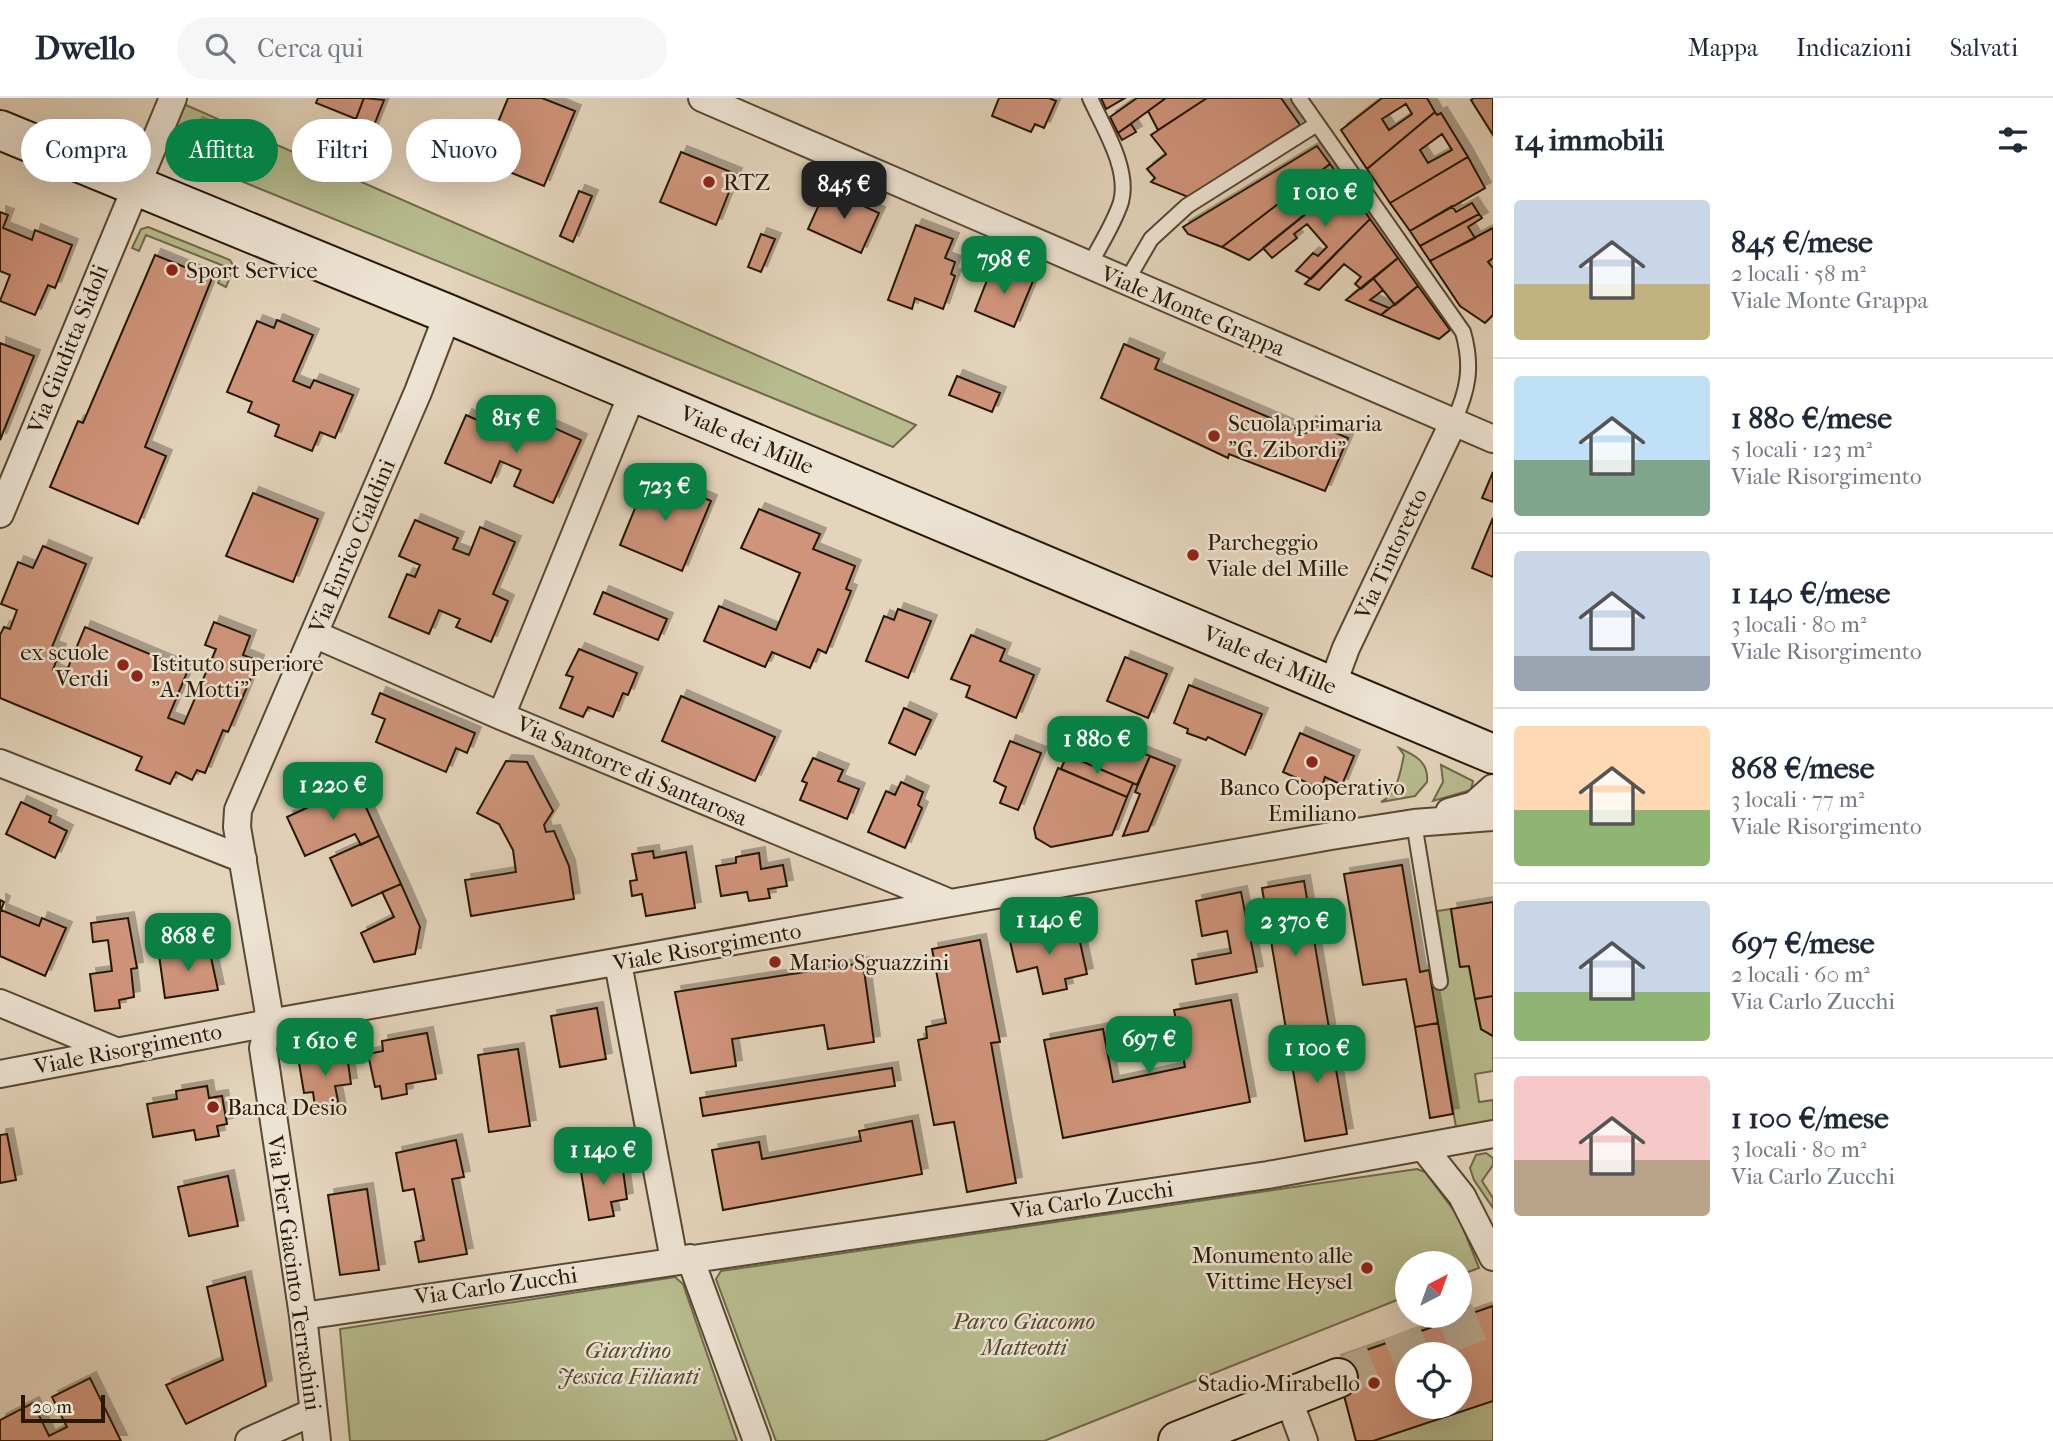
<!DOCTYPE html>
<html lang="it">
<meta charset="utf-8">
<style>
body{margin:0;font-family:"IM FELL French Canon",serif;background:#f6f6f7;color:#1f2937;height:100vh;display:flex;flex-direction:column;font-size:26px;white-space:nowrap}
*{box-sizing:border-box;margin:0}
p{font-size:23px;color:#747a83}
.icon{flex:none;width:38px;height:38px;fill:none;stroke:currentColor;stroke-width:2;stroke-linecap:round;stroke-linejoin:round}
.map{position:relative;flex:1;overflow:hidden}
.side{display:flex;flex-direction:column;background:#fff;width:560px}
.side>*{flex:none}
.hud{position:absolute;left:21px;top:21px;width:665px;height:63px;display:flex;gap:14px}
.needle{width:46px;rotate:41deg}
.controls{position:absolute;left:1395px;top:1153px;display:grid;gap:14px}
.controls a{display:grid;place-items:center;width:77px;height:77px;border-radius:50%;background:#fff;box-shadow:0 7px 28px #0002;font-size:35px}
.scale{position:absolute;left:21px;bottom:18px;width:84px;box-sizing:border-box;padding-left:7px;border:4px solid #281905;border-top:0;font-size:19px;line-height:24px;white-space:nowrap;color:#281905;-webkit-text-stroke:5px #ede3d3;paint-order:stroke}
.price{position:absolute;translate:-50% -60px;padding:0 16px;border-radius:14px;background:#0b8043;color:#fff;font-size:23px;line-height:46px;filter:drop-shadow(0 2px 4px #0008)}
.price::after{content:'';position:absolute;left:50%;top:42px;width:21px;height:16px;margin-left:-10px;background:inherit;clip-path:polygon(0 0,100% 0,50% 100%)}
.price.current{background:#222;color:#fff}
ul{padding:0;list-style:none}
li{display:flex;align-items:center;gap:21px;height:175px;padding:0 21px}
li+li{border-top:2px solid #e0e1e3}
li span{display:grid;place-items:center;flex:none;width:196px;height:140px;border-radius:7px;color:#555}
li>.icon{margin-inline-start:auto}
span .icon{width:84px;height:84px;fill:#fffc;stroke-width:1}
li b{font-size:30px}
h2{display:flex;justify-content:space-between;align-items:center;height:84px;padding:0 21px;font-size:30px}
.chip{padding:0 24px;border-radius:32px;background:#fff;box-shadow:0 7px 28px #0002;font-size:24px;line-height:63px}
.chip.current{background:#0b8043;color:#fff}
header{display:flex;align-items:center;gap:42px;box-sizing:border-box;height:98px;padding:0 35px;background:#fff;border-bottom:2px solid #e0e1e3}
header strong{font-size:33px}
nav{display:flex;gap:38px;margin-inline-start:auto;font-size:24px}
.search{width:490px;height:63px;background:#f6f6f7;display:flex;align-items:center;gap:18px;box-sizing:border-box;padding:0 24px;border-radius:38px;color:#747a83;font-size:26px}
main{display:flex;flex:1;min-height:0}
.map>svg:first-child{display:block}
.green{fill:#b7bc8e;stroke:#706a4a;stroke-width:2;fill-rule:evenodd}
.building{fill:#cf947a;stroke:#281905;stroke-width:2;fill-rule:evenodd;filter:url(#shadow)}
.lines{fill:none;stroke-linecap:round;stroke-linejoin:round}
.secondary-tunnel{stroke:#beaf97;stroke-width:38;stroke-dasharray:38 19;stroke-linecap:butt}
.lane-casing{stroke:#574833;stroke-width:18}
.street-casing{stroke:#574833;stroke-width:30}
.secondary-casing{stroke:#281905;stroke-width:42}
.lane{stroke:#ede3d3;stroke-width:14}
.street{stroke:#ede3d3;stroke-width:26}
.secondary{stroke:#ede3d3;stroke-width:38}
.poi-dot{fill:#8f2418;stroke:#ede3d3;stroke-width:2.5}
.labels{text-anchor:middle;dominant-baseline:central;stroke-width:5;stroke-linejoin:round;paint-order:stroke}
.poi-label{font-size:23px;fill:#281905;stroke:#ede3d3;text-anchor:start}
.street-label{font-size:23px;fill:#281905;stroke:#ede3d3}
.park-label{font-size:23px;font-style:italic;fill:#534a2e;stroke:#ede3d3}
</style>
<header>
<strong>Dwello</strong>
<div class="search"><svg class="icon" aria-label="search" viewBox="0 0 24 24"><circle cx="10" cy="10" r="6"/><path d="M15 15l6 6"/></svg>Cerca qui</div>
<nav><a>Mappa</a><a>Indicazioni</a><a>Salvati</a></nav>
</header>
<main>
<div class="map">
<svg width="1493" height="1343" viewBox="0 0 1493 1343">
<defs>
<filter id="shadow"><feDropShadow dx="6" dy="-6" stdDeviation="0" flood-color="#0004"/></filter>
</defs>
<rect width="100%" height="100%" fill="#e4d4bc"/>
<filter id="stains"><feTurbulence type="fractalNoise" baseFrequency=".00286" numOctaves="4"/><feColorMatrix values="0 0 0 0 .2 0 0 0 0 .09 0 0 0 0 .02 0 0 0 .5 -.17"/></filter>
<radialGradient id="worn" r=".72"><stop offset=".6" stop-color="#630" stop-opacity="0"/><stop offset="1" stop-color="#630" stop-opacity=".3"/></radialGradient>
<path class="green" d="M179,4L916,327L893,349L160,50Z
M148,129L230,162L234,169L226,189L218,185L224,168L146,137L139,153L132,150L141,131Z
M1399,650C1415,657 1429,664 1427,684L1415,698L1381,704C1398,695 1400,675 1404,657Z
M1441,667L1473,683L1471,692L1433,703L1443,684Z
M1451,811L1460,869L1469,868L1481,931L1493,938V973L1475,976L1479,1004L1493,1002V1023L1456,1029L1431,885L1448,882L1437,813Z
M1486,1055L1493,1060V1067L1482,1083L1493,1100V1110L1474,1082L1470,1070L1476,1057Z
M1417,1071L1425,1074L1458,1118L1479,1170L1460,1177V1166H1407V1198L1044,1343H776L716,1181L721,1173Z
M675,1179L683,1186L737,1343H350L340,1231Z
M1493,1208V1343H1356L1335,1263ZM1407,1256H1460V1309H1407Z"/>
<path class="building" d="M318,0H364L356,21L316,5Z
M364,0L384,2L367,45L349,39Z
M508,0H542L575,13L544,88L482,63Z
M999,0H1049L1056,3L1044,30L1035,26L1031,34L992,18Z
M1101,0H1125L1106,11Z
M1137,0H1166L1118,35L1110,19Z
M1166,0H1207L1158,32L1148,13Z
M1207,0H1281L1300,27L1188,99L1151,84L1155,80L1147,71L1166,56L1151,37Z
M1382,0H1427L1435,14L1367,71L1341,32ZM1406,6L1412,16L1389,32L1382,21Z
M1474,0H1493V37L1471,2Z
M1435,14L1437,17L1441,15L1468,59L1390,105L1367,71ZM1442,36L1452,52L1428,65L1420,52Z
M196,25L213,32L204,55L187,48Z
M1131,26L1136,34L1122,42L1118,35Z
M1317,48L1330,66L1222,149L1188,136L1183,129Z
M681,54L736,76L716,127L660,104Z
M1468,59L1485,90L1410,133L1390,105Z
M1330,66L1344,85L1249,162L1222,149Z
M1344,85L1370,121L1311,181L1296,173L1313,155L1318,158L1327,149L1307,126L1294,136L1297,140L1272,160L1263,150Z
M826,91L879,115L861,155L808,131Z
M579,93L592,98L573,144L560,138Z
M1472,105L1479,116L1420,148L1410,133L1452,108L1456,114Z
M0,114L8,117L3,130L32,142L35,132L72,147L55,190L48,187L35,217L0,203L10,177L0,173Z
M1479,116L1482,120L1468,129L1475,140L1430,163L1420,148Z
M1370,121L1398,160L1361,191L1355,186L1361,179L1344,166L1319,192L1305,186Z
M916,127L953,141L945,160L955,164L951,176L955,178L943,211L915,200L912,211L888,202Z
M1493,130V160L1488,164L1493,170V217L1485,225L1460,208L1430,163Z
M761,136L775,141L761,174L748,169Z
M155,157L212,180L145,349L166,358L138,426L50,389L78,323L83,325Z
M1398,160L1418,188L1395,207L1373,180Z
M993,167L1033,183L1014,229L975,213Z
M1373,180L1383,192L1370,202L1389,210L1381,217L1346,202Z
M1418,188L1450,232L1439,241L1381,217Z
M277,222L313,237L293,283L310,290L314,282L353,297L335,340L320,334L312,353L275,338L279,327L248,314L252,304L227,294L257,223L274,230Z
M0,245L34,258L0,342Z
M1124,246L1159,261L1155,271L1306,335L1310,324L1348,340L1325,393L1229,356L1228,360L1101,300Z
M957,278L1000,295L992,314L949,297Z
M466,317L508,336H523L530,319L581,342L553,405L514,388L521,372L500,363L491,385L445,365Z
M1493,374V404L1482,400Z
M649,376L711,403L682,473L620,447Z
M253,395L318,421L293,484L226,458Z
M759,411L820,436L813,451L855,468L846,491L851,493L826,555L818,551L810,570L772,554L765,569L704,543L719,508L776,532L800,475L741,450Z
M1493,420V479L1472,470Z
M415,422L458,440L453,451L469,457L480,429L515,444L493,496L508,503L491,544L456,529L460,521L439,512L429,536L389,519L407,476L415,479L420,467L399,458Z
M43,448L86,466L52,549L60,552L53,572L65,577L85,529L188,572L168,620L184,626L216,551L205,547L214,524L250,538L243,557L258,563L228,634L223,632L205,675L197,672L192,682L176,674L170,686L136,672L142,659L0,600V537L4,529L10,531L17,512L1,506L18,464L33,470Z
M603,494L667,521L658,542L594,516Z
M898,511L931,523L908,580L866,563L884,518L894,522Z
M971,537L1005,551L1000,563L1034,577L1016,620L966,599L970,588L951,581Z
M579,551L637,575L628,597L623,595L613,619L588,609L583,619L560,610L573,579L566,577Z
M1125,559L1167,576L1148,620L1107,603Z
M1189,587L1262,616L1245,657L1208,639L1206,642L1187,635L1188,631L1174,625Z
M380,595L475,635L467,655L456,650L446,674L376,644L385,621L372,616Z
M681,598L775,639L755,683L662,643Z
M904,610L931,622L915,657L889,645Z
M1079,628L1150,658L1137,687L1067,657Z
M1300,635L1354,658L1342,687L1325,679L1321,691L1283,674Z
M1010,643L1041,655L1018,712L1000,705L1006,689L994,683Z
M1067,657L1133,685L1127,699L1061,671Z
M1150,658L1175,668L1148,733L1123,738L1140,696L1135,694Z
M813,660L843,672L838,683L859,691L847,721L800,702L807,685L802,683Z
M506,663L527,664L553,713L544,727L546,734L554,733L569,768L574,801L471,818L465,782L516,774L513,752L499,726L477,715Z
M1058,670L1127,699L1112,737L1051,749L1036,740L1034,730Z
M901,684L923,694L918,707L922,710L905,750L868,734L886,693L895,697Z
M356,687L379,738L361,747L355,736L305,758L287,719Z
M21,704L51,718L49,724L67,733L55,760L6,736Z
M379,738L401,786L352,808L330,760Z
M653,753L654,760L686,754L695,810L646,818L642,796L632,798L630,783L637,782L632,756Z
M759,755L761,771L783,767L787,788L768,791L770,800L749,803L747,794L721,798L716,768L736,765V759Z
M1402,767L1420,874L1429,872L1438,925L1415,929L1406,881L1363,887L1344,776Z
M1304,783L1329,930L1287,937L1262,790Z
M401,786L420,829L415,856L374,864L361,835L394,819L382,794Z
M1241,794L1257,874L1196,886L1192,862L1231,855L1227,833L1202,838L1196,803Z
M0,802L4,804L1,812L39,828L42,820L66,830L45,878L0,858Z
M1493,804V898L1475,901L1469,868L1460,869L1451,811Z
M128,820L137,870L131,871L134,899L119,902L120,910L95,913L90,876L112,873L108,842L93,844L91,825Z
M1055,829L1058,840L1078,835L1087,876L1065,881L1067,891L1043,896L1037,869L1017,874L1009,839Z
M980,842L1000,944L991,945L1016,1085L967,1094L954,1024L934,1027L918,942L927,940L926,929L946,925L932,851Z
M209,850L218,892L165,900L159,857Z
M863,865L874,944L828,951L824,927L732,941L736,968L691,975L675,894Z
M1493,898V938L1481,931L1475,901Z
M1231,902L1250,1004L1063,1040L1044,942L1103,931L1113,984L1185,969L1174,912Z
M597,910L606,961L560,969L551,918Z
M1438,925L1453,1016L1430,1020L1415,929Z
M1329,930L1347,1036L1305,1043L1287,937Z
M427,935L436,981L406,986L407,996L382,1001L380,988L375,989L368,956L383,953L382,943Z
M346,950L351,986L335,988L340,1013L316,1017L313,994L304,995L298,959Z
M518,951L530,1028L489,1034L478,957Z
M892,970L895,988L703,1018L700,1000Z
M207,988L209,1000L222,998L227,1026L217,1028L219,1038L196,1042L194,1032L153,1039L147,1006L177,1001L176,993Z
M912,1023L922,1076L723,1112L712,1052L759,1044L762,1061L861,1043L859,1033Z
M7,1036L16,1082L0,1085V1037Z
M456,1042L464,1079L452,1081L467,1156L419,1164L415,1144L424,1142L414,1091L403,1093L396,1055Z
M621,1058L627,1101L611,1104L614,1118L589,1122L580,1068L600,1066L599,1061Z
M228,1078L238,1128L189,1138L178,1089Z
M367,1091L379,1172L340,1177L328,1097Z
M245,1179L266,1288L186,1326L166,1287L223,1262L207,1189Z
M1493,1208V1303L1373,1343H1356L1335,1263ZM1407,1256H1460V1309H1407Z
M90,1280L121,1343H0V1322L33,1305L49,1338L67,1329L52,1299Z"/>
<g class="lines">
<path class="secondary-tunnel" d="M1338,1280L1493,1218"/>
<defs>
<path id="lane" d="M1299,0L1463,234C1473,269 1468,293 1453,325
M1089,168C1100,147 1114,126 1121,104C1130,71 1103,29 1090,0
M1126,184L1151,141L1187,108L1317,26
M1414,725L1440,884"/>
<path id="street" d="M702,0L1493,341
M0,416L173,0
M314,536L501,618L948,804
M1332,588L1346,550L1453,325
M501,618L633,294
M0,665L243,761
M1449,714L1474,707L1493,690
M618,865L674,1162
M0,905L118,954
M0,976L269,925L1331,738L1414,725L1493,719
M1423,1049L1462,1098L1493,1159
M690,1160L757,1343
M303,1218L1268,1077L1493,1036
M1288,1300L1304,1343
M249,1343L313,1314
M317,1343L303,1218L263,950L269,925L268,910L237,729L238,712L418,294L448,216"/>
<path id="secondary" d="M0,32L448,216L1493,656
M1178,1343L1338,1280"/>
</defs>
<use href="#lane" class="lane-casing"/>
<use href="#street" class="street-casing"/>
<use href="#secondary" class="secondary-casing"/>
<use href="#lane" class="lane"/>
<use href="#street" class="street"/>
<use href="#secondary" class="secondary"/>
</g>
<g class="poi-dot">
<circle cx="709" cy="84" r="7"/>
<circle cx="172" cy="172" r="7"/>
<circle cx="1214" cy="338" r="7"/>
<circle cx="1193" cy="457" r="7"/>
<circle cx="123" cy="567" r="7"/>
<circle cx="137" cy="578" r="7"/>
<circle cx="1312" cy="664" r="7"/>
<circle cx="775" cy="864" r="7"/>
<circle cx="213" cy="1009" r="7"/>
<circle cx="1367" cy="1170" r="7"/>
<circle cx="1374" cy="1285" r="7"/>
</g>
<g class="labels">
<g class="poi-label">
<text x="723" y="84">RTZ</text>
<text x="186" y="172">Sport Service</text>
<text x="1228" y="325">Scuola primaria<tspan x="1228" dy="26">"G. Zibordi"</tspan></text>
<text x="1207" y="444">Parcheggio<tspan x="1207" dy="26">Viale del Mille</tspan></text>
<text x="109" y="554" text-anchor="end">ex scuole<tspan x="109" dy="26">Verdi</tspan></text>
<text x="151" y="565">Istituto superiore<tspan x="151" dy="26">"A. Motti"</tspan></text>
<text x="1312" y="689" text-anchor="middle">Banco Cooperativo<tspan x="1312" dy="26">Emiliano</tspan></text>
<text x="789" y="864">Mario Sguazzini</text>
<text x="227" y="1009">Banca Desio</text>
<text x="1353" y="1157" text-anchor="end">Monumento alle<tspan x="1353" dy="26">Vittime Heysel</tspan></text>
<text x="1360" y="1285" text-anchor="end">Stadio Mirabello</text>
</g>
<g class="street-label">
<text transform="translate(1193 213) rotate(23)">Viale Monte Grappa</text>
<text transform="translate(68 251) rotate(-68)">Via Giuditta Sidoli</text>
<text transform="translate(747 342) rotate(23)">Viale dei Mille</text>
<text transform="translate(352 448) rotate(-67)">Via Enrico Cialdini</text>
<text transform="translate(1391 456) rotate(-65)">Via Tintoretto</text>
<text transform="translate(1270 562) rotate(23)">Viale dei Mille</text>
<text transform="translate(632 673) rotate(23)">Via Santorre di Santarosa</text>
<text transform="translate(707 849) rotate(-10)">Viale Risorgimento</text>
<text transform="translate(128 951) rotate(-11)">Viale Risorgimento</text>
<text transform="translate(1092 1102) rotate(-8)">Via Carlo Zucchi</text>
<text transform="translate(294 1175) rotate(82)">Via Pier Giacinto Terrachini</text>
<text transform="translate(496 1188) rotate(-8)">Via Carlo Zucchi</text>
</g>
<g class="park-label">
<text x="1024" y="1223">Parco Giacomo<tspan x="1024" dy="26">Matteotti</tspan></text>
<text x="628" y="1252">Giardino<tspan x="628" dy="26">Jessica Filianti</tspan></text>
</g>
</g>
<rect width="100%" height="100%" filter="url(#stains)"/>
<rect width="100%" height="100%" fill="url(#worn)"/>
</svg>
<div class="controls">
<a><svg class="needle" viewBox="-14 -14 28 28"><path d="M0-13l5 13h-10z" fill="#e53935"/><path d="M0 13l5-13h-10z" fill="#747a83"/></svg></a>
<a><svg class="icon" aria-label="locate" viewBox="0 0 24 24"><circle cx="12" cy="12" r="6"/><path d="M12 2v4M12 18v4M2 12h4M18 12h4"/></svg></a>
</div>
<div class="scale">20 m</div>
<b class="price current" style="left:844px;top:123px">845 €</b>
<b class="price" style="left:1325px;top:131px">1 010 €</b>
<b class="price" style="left:1004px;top:198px">798 €</b>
<b class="price" style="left:516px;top:357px">815 €</b>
<b class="price" style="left:665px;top:425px">723 €</b>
<b class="price" style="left:1097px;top:678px">1 880 €</b>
<b class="price" style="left:333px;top:724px">1 220 €</b>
<b class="price" style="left:1049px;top:859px">1 140 €</b>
<b class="price" style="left:1295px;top:860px">2 370 €</b>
<b class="price" style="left:188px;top:875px">868 €</b>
<b class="price" style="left:1149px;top:978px">697 €</b>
<b class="price" style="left:325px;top:980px">1 610 €</b>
<b class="price" style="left:1317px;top:987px">1 100 €</b>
<b class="price" style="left:603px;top:1089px">1 140 €</b>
<div class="hud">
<a class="chip">Compra</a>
<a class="chip current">Affitta</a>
<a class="chip">Filtri</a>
<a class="chip">Nuovo</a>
</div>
</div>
<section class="side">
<h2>14 immobili<svg class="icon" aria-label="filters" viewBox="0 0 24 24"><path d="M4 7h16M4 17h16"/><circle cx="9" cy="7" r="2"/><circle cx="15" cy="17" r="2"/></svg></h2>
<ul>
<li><span style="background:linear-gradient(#c9d6e8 60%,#c2b280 0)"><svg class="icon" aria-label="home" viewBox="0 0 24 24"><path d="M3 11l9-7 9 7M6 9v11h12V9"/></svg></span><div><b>845 €/mese</b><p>2 locali · 58 m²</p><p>Viale Monte Grappa</p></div></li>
<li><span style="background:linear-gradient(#bfe0f5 60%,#7fa58c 0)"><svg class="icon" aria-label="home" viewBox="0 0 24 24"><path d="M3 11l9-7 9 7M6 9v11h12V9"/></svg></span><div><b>1 880 €/mese</b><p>5 locali · 123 m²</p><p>Viale Risorgimento</p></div></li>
<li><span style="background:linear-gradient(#c9d6e8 75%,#9aa5b1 0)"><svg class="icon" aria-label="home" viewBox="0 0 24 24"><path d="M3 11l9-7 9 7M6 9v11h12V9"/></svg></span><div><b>1 140 €/mese</b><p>3 locali · 80 m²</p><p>Viale Risorgimento</p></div></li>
<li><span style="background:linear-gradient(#ffd9b3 60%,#8fb573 0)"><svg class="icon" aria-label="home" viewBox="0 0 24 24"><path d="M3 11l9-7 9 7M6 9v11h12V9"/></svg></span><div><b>868 €/mese</b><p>3 locali · 77 m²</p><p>Viale Risorgimento</p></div></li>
<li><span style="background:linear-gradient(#c9d6e8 65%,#8fb573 0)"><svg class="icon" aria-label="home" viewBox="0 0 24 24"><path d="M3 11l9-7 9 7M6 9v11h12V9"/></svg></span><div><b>697 €/mese</b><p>2 locali · 60 m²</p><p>Via Carlo Zucchi</p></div></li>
<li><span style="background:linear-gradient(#f6c9c9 60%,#b9a48a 0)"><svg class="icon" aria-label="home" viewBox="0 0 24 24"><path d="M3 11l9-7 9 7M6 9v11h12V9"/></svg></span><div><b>1 100 €/mese</b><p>3 locali · 80 m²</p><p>Via Carlo Zucchi</p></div></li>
</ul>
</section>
</main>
